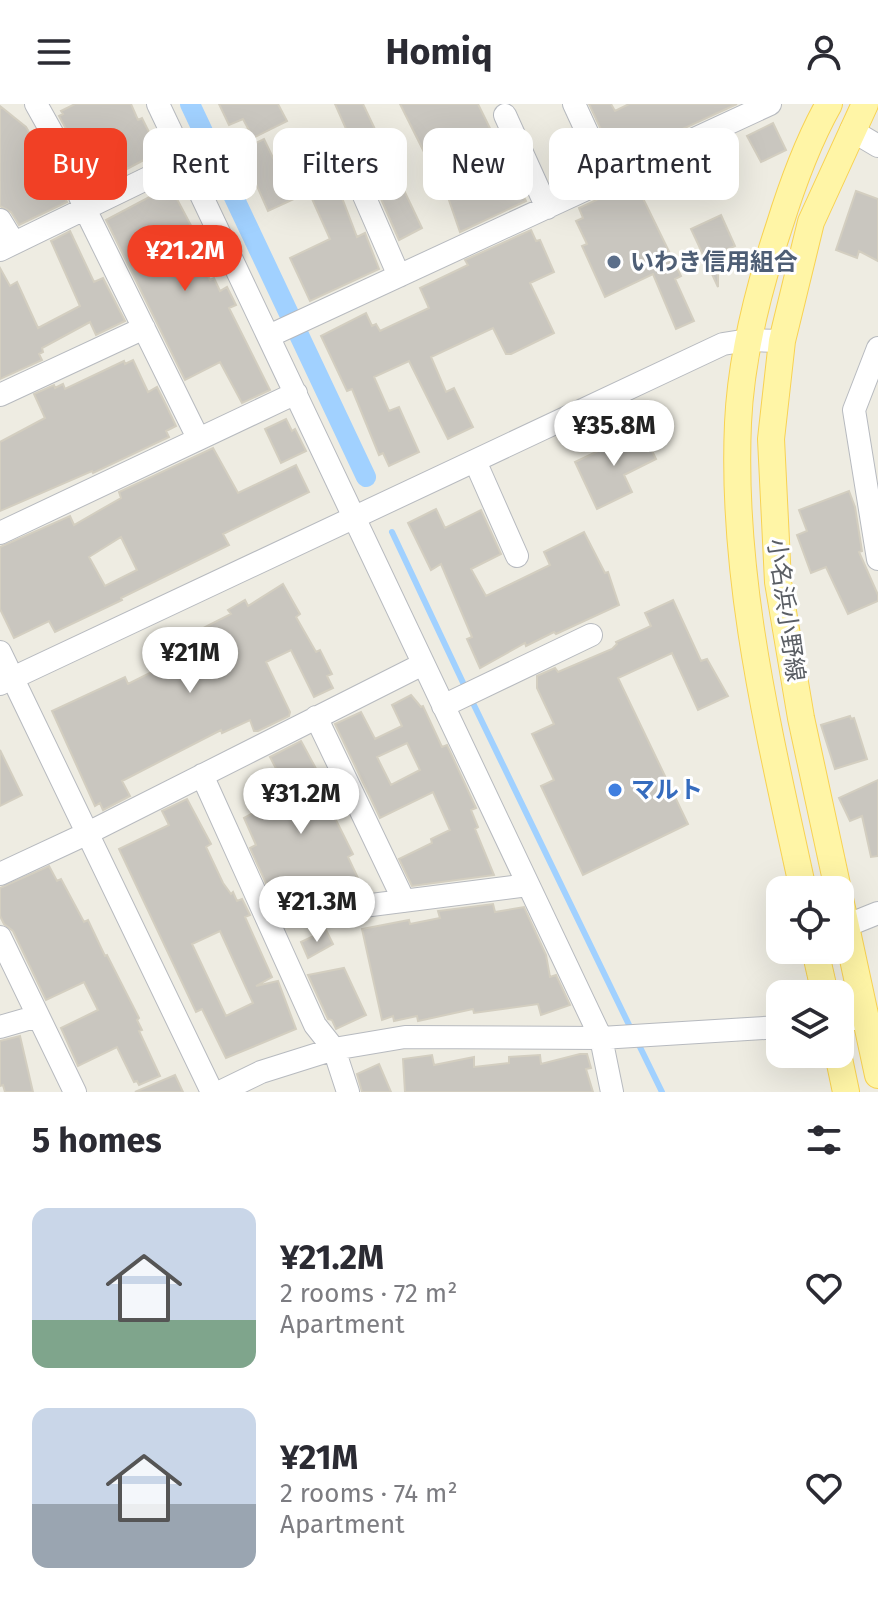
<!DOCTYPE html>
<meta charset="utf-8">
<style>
body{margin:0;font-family:"Fira Sans","Noto Sans JP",sans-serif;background:#f2f2f3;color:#2b2b33;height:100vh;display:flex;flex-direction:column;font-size:30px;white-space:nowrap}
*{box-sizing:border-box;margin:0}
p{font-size:26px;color:#7c7c81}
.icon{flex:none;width:44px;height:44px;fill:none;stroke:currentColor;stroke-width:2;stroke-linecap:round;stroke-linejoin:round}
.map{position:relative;height:988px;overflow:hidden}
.side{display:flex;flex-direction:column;background:#fff;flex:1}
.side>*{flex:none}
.banner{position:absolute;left:24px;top:24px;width:830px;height:72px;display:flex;gap:16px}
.controls{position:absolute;left:766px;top:772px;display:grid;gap:16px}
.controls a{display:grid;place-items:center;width:88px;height:88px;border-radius:16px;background:#fff;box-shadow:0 8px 32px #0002;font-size:40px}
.price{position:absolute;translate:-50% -68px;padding:0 18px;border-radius:28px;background:#fff;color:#222;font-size:26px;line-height:52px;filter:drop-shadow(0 2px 4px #0008)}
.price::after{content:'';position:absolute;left:50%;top:48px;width:24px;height:18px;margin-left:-12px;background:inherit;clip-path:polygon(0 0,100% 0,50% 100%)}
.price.selected{background:#f14025;color:#fff}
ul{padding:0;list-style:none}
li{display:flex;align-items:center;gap:24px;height:200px;padding:0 32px}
li span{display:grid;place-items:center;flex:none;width:224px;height:160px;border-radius:16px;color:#555}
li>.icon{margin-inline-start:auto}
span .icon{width:96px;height:96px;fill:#fffc;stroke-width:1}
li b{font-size:34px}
h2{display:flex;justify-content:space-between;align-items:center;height:96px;padding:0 32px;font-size:34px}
.pill{padding:0 28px;border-radius:16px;background:#fff;box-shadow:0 8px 32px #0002;font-size:28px;line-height:72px}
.pill.selected{background:#f14025;color:#fff}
header{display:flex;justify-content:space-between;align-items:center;height:104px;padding:0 32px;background:#fff;font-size:36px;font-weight:700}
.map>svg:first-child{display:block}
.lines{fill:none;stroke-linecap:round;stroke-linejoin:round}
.stream{stroke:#a1d1ff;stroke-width:6}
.canal{stroke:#a1d1ff;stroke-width:20}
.building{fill:#c9c6bf;stroke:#d3cec0;stroke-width:2;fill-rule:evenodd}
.minor-casing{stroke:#b7babf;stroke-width:24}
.major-casing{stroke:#f8d252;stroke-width:28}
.minor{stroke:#fff;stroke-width:22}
.major{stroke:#fff5a6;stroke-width:26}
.service-dot{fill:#5c6f8a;stroke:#fff;stroke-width:3}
.shop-dot{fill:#3f7fe0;stroke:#fff;stroke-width:3}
.labels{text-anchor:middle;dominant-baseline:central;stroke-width:6;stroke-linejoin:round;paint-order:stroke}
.service-label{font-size:24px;font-weight:bold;fill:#4e5e75;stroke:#fff;text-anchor:start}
.street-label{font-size:24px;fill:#5a5e64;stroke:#fff}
.shop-label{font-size:24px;font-weight:bold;fill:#366cbe;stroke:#fff;text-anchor:start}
</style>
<header><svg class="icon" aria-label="menu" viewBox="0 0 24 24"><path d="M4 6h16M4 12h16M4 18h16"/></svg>Homiq<svg class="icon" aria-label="person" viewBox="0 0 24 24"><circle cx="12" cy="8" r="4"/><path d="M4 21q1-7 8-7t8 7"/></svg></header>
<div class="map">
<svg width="878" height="988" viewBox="0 0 878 988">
<rect width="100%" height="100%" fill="#eeece2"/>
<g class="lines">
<path class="stream" d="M392,428L466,585
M471,595L632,927
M637,937L662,988"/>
<path class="canal" d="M190,0L366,373"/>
</g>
<path class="building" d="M75,0H131L138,16L142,14L159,48L91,84L73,38L59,12L63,10L61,7Z
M219,0H278L287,17L253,34L243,15L229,21Z
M335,0H363L422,124L399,136L371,72L358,51L331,65L357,133L365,129L379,165L310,197L290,154L330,135L309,88L268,107L241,46L264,35L276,60L347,27Z
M400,0H478L526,97L460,128L442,76L439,78Z
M589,0H611L615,7L629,0H737L652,39L649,34L613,51Z
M0,2L26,23L32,33L37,31L67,98L19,121L11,108L0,102Z
M773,19L786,46L761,58L747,32Z
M635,78L681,172L675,175L694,217L676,225L653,170L605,193L582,142L587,140L576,117L583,114L579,104Z
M170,82L203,144L196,150L210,176L214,174L220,187L227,183L236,201L229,204L270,286L242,299L220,258L185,276L106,116Z
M856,87L878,95V157L859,147L857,154L836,146Z
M721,111L735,142L726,146L730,154L718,159V183L691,125Z
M531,126L536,137L540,136L554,168L530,179L554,229L511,250H506L493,224L431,253L446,288L454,284L473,323L448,335L409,257L374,273L389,307L399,303L419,348L389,362L383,349L379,351L352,285L347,287L321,232L366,209L372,222L376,220L380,227L429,204L420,184L468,161L465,156Z
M70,127L94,178L103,174L125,217L96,231L90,218L42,244L43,248L39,250L42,256L0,275V164L10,182L17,178L38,224L80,202L51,137Z
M133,256L148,288L157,283L167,303L176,322L166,327L169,333L93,369L92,367L0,407V338L45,314L34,290L54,281L55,284L63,280L65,285L124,257L125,260Z
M286,315L292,327L295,325L306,347L281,359L265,325Z
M642,326L656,355L624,371L632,388L597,405L575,358Z
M213,344L238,389L296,361L309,388L223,430L229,441L121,494L122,496L55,528L49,517L14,534L0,505V443L70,412L74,421L121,394L119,388ZM121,433L137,466L105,482L89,453Z
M849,387L855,403L862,447L859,448L878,491V497L848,510L826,463L811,469L797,431L807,427L799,406Z
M436,405L445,424L481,406L501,450L471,465L486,492L550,461L544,448L584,428L605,469L608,468L619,501L556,530L554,528L526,542L525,539L480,564L467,535L472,533L441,460L431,466L408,419Z
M283,480L300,510L296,513L316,548L320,546L332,570L327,572L333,584L314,593L291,546L266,558L290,608L289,612L258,627H254L250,616L222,629L221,626L122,677L130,692L103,706L100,699L95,702L52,607L125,573L128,580L160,564L158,560L169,554L164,544L231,510L228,506L245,496L248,502Z
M673,496L701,557L707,555L728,592L698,606L672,549L618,574L688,720L583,771L541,682L554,676L532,630L554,620L537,584V572L555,564L558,568L612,545L617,540L616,538L651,522L645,509Z
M411,591L421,603L423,602L442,643L447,641L476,704L471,706L478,723L475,725L494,771L412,782L399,755L432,739L431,735L450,726L433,688L380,714L335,620L361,608L375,635L402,622L392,601ZM407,639L420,666L391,681L377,653Z
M850,612L851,615L854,614L867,655L835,665L821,621Z
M301,637L320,672L315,674L353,750L348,753L364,787L275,799L250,744L256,741L244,714L280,694L275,684L284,680L270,653Z
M0,646L22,691L0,702Z
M878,676V752L871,753L862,712L850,717L839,694Z
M187,695L211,740L206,743L223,779L231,790L233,788L237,797L242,795L250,811L245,813L272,873L256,882L278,877L296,925L226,954L202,905L196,908L119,745L169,721L162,707ZM220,827L253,899L226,912L192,840Z
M49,762L57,777L61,775L84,818L88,816L105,852L107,851L139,914L137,916L142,926L139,927L160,972L139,981L137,977L134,978L117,943L78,962L61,924L98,906L84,878L46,896L13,827L4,820L0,812V784Z
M493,800L495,808L524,803L546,851L550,873L556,871L570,901L541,911L538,900L474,909L473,905L418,917L417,912L394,917L393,912L382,916L362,825L409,816L410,820L440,814L438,807Z
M326,826L333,840L308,854L301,838Z
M344,864L366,911L336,925L332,916L328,915L308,871Z
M20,932L33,988H5L3,981L0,982V937Z
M580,950H587L591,964L586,965L593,988H405L403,955L432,951L434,961L474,953V963L509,959V953L540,951L541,960Z
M379,960L391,988H362L357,970Z
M175,971L183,988H135Z"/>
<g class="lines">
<defs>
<path id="minor" d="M36,0L60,43L85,105L198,334
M158,0L601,934L612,988
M574,0L609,76
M505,11L547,104
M851,26L878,42
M358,78L399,172
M0,116L14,139
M0,146L185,56
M269,232L770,0
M878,244L854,306L878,455
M0,291L144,224
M475,357L517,452
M0,429L296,289
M0,548L212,988
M0,580L723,240L748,236L782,237
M443,602L591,531
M316,613L404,797
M202,671L315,921L334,945L348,988
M0,770L88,729L423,560
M269,814L528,781
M848,821L878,809
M0,833L75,988
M840,918L866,912
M0,923L38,912
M220,988L261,968L334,945L405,933L601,934L780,923"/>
<path id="major" d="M865,0L811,118L782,237L771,335L778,478L801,614L878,971
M803,786C770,632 731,477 738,319C741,253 758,186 779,123C792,81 807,39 829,0
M815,846L825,890
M838,950L846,988"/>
</defs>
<use href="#minor" class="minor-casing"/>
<use href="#major" class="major-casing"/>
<use href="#minor" class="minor"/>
<use href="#major" class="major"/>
</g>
<circle class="service-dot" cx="614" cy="158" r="8"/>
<circle class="shop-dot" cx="615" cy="686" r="8"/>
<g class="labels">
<g class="service-label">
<text x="630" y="158">いわき信用組合</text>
</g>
<g class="street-label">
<text transform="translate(786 506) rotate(82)">小名浜小野線</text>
</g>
<g class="shop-label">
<text x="631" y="686">マルト</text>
</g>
</g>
</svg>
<div class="controls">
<a><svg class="icon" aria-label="locate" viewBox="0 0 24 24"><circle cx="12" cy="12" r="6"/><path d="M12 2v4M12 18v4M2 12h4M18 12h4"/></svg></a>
<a><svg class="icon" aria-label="layers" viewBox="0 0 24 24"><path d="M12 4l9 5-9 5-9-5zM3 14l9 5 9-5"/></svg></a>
</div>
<b class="price selected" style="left:185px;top:189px">¥21.2M</b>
<b class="price" style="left:614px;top:364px">¥35.8M</b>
<b class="price" style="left:190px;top:591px">¥21M</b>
<b class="price" style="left:301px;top:732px">¥31.2M</b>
<b class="price" style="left:317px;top:840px">¥21.3M</b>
<div class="banner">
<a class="pill selected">Buy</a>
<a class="pill">Rent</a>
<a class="pill">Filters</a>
<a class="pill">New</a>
<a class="pill">Apartment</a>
</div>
</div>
<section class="side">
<h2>5 homes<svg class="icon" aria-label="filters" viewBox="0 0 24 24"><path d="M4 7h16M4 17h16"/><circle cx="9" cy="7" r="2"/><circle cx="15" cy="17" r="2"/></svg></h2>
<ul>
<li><span style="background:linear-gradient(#c9d6e8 70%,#7fa58c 0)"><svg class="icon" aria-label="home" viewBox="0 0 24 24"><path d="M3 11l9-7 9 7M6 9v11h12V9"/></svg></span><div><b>¥21.2M</b><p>2 rooms · 72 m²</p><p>Apartment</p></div><svg class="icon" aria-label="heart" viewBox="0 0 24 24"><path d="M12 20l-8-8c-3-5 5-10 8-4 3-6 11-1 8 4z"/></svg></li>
<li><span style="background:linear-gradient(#c9d6e8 60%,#9aa5b1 0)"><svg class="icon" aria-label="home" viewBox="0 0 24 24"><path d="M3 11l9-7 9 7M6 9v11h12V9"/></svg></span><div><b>¥21M</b><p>2 rooms · 74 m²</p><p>Apartment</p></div><svg class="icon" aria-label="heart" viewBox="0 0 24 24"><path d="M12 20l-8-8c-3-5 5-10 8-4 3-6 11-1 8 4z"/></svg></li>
</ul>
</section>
